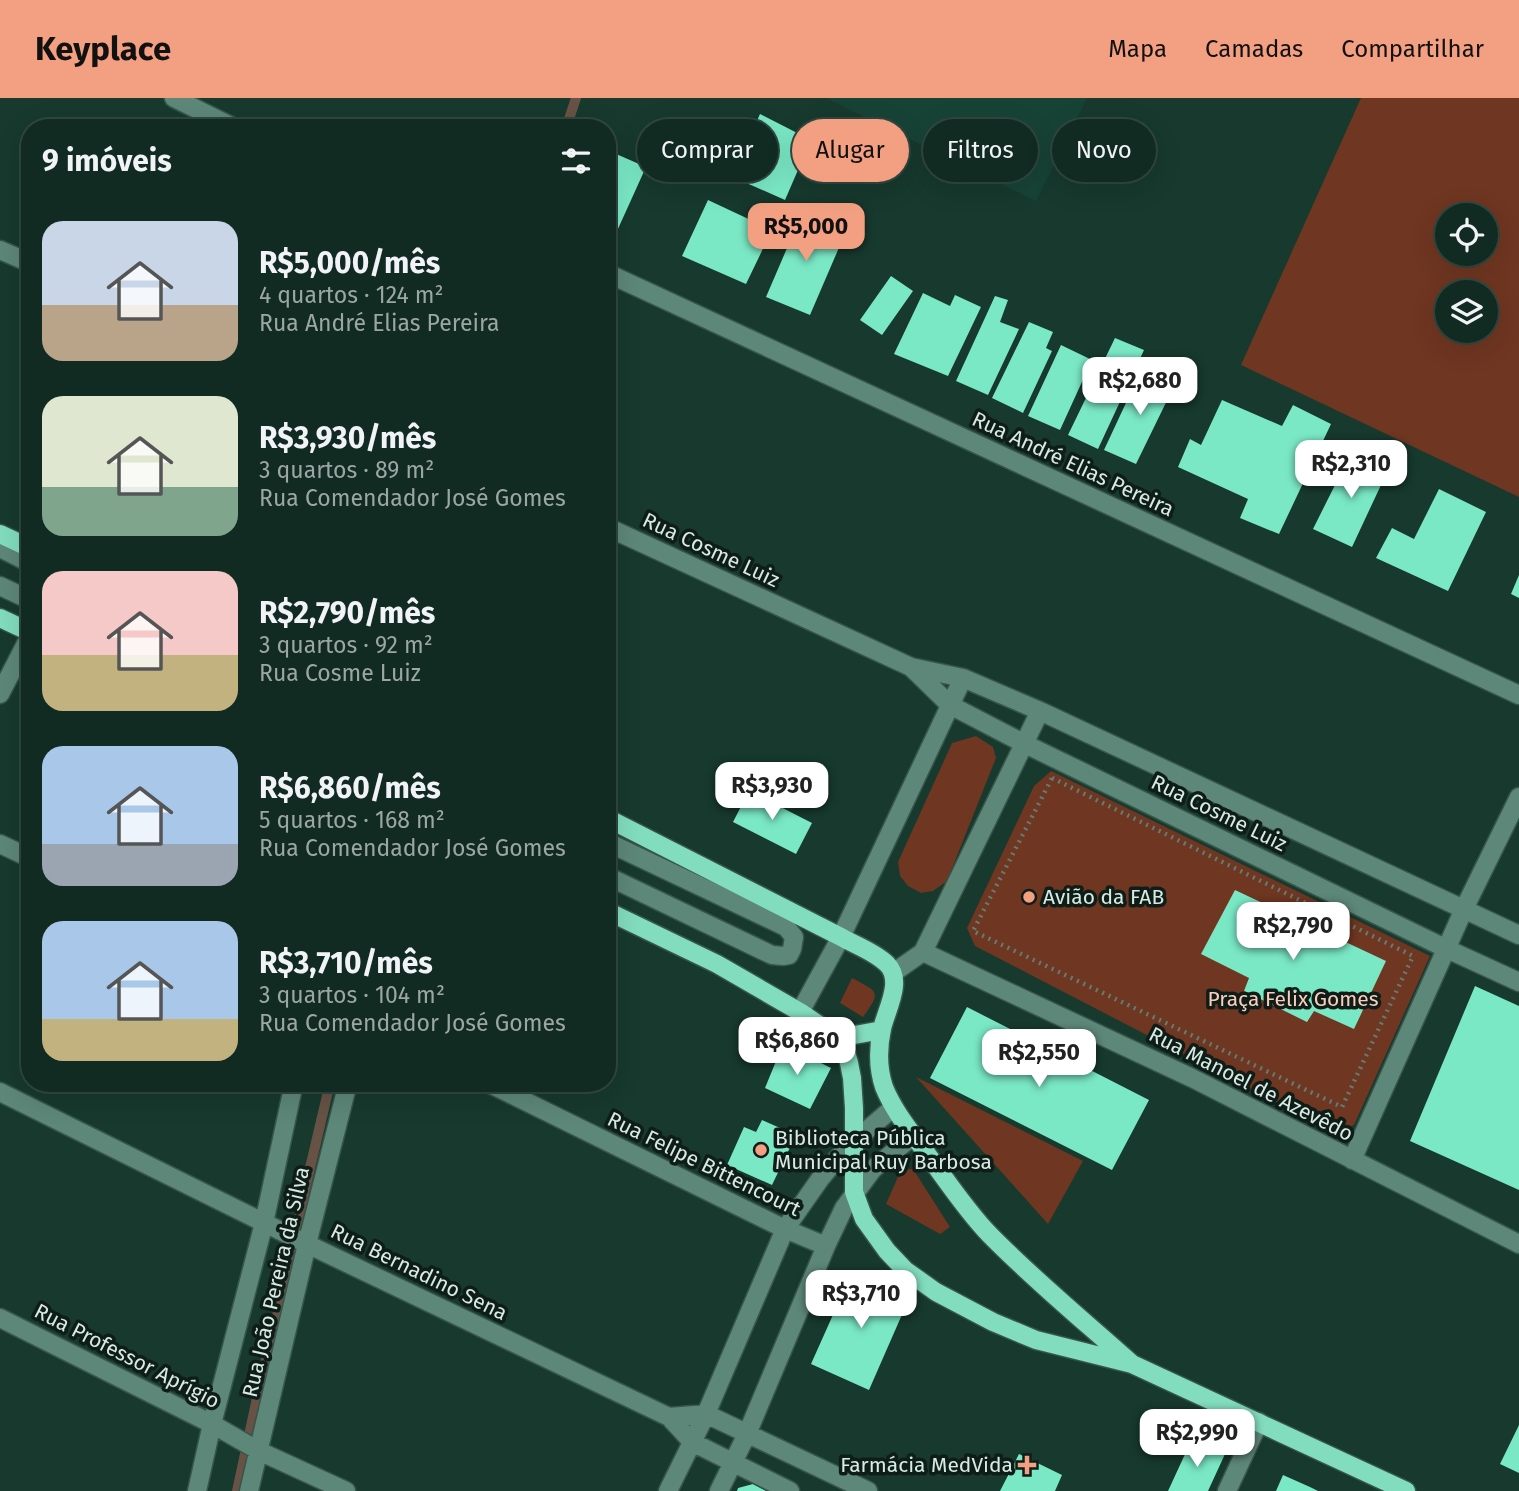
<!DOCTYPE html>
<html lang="pt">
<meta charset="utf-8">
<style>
body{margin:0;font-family:"Fira Sans",sans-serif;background:#1e372f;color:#f1f3f6;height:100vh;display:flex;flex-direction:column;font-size:26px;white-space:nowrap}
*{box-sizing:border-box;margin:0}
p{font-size:23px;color:#9ca7a5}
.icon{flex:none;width:38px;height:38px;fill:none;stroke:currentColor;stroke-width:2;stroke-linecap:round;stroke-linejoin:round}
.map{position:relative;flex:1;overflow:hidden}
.panel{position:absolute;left:21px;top:21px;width:595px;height:973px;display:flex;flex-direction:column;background:#112b22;border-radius:28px;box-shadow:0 7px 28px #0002,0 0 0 2px #304740}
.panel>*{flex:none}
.banner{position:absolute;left:637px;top:21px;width:665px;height:63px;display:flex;gap:14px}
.controls{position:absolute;left:1435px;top:105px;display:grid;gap:14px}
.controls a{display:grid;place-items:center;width:63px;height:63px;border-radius:50%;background:#112b22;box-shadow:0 7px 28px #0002,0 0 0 2px #304740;font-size:35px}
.price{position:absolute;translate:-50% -60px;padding:0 16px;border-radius:14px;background:#fff;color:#222;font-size:23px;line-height:46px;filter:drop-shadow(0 2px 4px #0008)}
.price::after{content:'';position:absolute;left:50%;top:42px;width:21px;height:16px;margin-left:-10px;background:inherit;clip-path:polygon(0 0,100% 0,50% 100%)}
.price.current{background:#f39f82;color:#111}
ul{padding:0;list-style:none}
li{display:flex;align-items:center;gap:21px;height:175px;padding:0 21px}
li span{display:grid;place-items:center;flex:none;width:196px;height:140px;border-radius:21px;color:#555}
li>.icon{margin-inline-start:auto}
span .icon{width:84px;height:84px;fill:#fffc;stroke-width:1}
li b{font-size:30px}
h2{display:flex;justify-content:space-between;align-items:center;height:84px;padding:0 21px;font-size:30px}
.chip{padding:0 24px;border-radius:32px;background:#112b22;box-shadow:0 7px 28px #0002,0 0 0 2px #304740;font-size:24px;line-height:63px}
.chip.current{background:#f39f82;color:#111}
header{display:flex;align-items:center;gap:42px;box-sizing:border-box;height:98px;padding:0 35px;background:#f39f82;color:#111}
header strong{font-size:33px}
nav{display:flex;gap:38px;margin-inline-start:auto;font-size:24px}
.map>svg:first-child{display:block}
.built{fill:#174336}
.green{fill:#6f3621;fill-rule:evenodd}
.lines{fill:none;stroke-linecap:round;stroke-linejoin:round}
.stream{stroke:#685246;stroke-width:10}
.building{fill:#7ae8c5}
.minor-casing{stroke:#36554b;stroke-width:21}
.major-casing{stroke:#36554b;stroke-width:21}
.path{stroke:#617e74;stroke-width:4.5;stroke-dasharray:2 5;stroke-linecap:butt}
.minor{stroke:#5d8778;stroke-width:18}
.major{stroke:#82dcbe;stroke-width:18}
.poi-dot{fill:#f39f82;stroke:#0f1d18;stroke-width:2.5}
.labels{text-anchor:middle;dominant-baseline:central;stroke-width:7;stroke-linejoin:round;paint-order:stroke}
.street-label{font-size:21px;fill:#d7eae3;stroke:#0f1d18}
.poi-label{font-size:21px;fill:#d7eae3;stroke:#0f1d18;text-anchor:start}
.park-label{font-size:21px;fill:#fccdbc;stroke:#0f1d18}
</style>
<header>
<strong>Keyplace</strong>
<nav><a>Mapa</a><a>Camadas</a><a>Compartilhar</a></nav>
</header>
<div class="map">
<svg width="1519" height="1393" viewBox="0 0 1519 1393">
<rect width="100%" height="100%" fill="#17392e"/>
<path class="built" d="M826,0H1087L1036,103Z"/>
<path class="green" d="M1361,0H1519V399L1241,267ZM1486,117V156H1447V117ZM1447,194H1486V233H1447Z
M976,638L993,649L996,660L947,783L933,793L921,795L908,788L900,778L898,764L952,645Z
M1051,673L1430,858L1354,1027L1334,1034L975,848L967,830L1034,688Z
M852,880C878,894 882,893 863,919L840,905Z
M916,979L1083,1063L1048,1126Z
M913,1071L950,1129L940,1136L886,1106L901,1072Z"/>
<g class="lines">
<path class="stream" d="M566,30L576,0
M237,1393L262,1277L290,1167L306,1087L330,985"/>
</g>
<path class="building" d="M760,16L811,42L785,102L717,72L733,37L747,45Z
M607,52L646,69L617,133L607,130Z
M708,102L772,132L746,186L682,158Z
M803,113L847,131L810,217L766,199Z
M891,178L913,193L882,237L860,222Z
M923,195L950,208L955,197L981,209L948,278L894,256Z
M995,198L1008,202L1000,224L1019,231L988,297L956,283Z
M1029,224L1053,234L1046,250L1052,253L1023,315L992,300Z
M1115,240L1144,252L1098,351L1068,337Z
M1061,247L1092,262L1060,332L1028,318Z
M1162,276L1177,282L1136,366L1104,352L1139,277L1158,285Z
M1222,302L1282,328L1293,307L1331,326L1279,436L1240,420L1248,401L1178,369L1190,341L1201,347Z
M1351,355L1388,372L1352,449L1313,431Z
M1439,391L1486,414L1448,493L1376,460L1392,430L1414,441Z
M1519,477V500L1511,496Z
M749,693L812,725L796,756L733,724Z
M1235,792L1386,863L1354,931L1314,913L1307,924L1244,893L1249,880L1201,856Z
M1475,888L1519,908V1092L1410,1043Z
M967,909L1149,1002L1112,1072L930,980Z
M783,946L831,970L810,1011L765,990Z
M762,1022L796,1037L772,1087L727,1067L744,1029L756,1034Z
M853,1172L911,1196L869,1292L811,1266Z
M1519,1327V1375L1500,1366Z
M1192,1341L1225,1356L1208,1393H1168Z
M1019,1356L1062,1377L1055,1393H1000Z
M1283,1377L1310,1389L1318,1393H1276Z
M753,1386L766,1393H737L738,1390Z"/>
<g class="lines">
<defs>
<path id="minor" d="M174,0L235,30
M0,152L30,165
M607,175L1519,597
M607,429L911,569L963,580L1040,613L1519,837
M0,450L30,465
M0,488L30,502
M912,570L950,607L1025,646L1447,851L1519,884
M0,596L30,538
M607,744L786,829L794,839L792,851L789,857L783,858L772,857L607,778
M0,746L30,760
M923,854L1192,980L1519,1146
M893,875L923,854L1040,613
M800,914L841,839L963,580
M488,985L785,1131L826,1148
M0,994L307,1146L669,1319L692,1344L790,1393
M1352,1062L1464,811L1519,699
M0,1220L212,1326L259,1353L346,1393
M669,1319L706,1316L868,1393
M197,1393L212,1326L264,1125L294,985
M249,1393L307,1146L348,985
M668,1393L706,1316L785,1131L820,1081L836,1062L853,1044L894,1009
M719,1393L747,1336L826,1148L844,1110L873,1071L914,1037
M1227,1393L1259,1324"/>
<path id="major" d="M0,436L30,450
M0,520L30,534
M607,720L841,839C855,847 875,854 887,866C904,883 886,912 882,931C878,950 878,971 884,989C894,1014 912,1035 927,1056C947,1083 966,1112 989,1136C1033,1181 1084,1223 1131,1265
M607,813L717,866L800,914L838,940L845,951L849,965L852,980L854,1010V1094L864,1121L887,1153L905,1172L936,1194L993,1224L1036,1242L1132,1266L1406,1393
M838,940L882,932"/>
</defs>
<use href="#minor" class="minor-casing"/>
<use href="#major" class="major-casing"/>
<path class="path" d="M1052,680L1413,858L1342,1009L973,833Z"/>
<use href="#minor" class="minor"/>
<use href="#major" class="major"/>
</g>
<g class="poi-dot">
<circle cx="1029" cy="799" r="7"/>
<circle cx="761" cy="1052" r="7"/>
<path d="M1023.5 1356.5h7v7h7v7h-7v7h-7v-7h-7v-7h7z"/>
</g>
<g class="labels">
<g class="street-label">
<text transform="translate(1073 366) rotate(25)">Rua André Elias Pereira</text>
<text transform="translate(711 452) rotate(25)">Rua Cosme Luiz</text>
<text transform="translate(1219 715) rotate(26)">Rua Cosme Luiz</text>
<text transform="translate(1251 986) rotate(27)">Rua Manoel de Azevêdo</text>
<text transform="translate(704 1066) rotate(26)">Rua Felipe Bittencourt</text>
<text transform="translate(419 1174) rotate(26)">Rua Bernadino Sena</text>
<text transform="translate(276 1184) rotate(-77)">Rua João Pereira da Silva</text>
<text transform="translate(127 1258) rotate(27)">Rua Professor Aprígio</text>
</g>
<g class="poi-label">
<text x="1043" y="799">Avião da FAB</text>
<text x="775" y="1040">Biblioteca Pública<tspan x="775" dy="24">Municipal Ruy Barbosa</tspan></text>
<text x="1013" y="1367" text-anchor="end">Farmácia MedVida</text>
</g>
<g class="park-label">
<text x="1293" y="901">Praça Felix Gomes</text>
</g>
</g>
</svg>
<div class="controls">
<a><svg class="icon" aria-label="locate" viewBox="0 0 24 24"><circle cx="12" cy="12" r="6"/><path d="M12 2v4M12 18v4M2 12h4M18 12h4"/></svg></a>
<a><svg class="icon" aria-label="layers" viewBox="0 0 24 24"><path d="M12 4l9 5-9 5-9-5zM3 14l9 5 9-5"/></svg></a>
</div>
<b class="price current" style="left:806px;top:165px">R$5,000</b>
<b class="price" style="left:1140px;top:319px">R$2,680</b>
<b class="price" style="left:1351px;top:402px">R$2,310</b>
<b class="price" style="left:772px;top:724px">R$3,930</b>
<b class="price" style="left:1293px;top:864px">R$2,790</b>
<b class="price" style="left:797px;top:979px">R$6,860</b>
<b class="price" style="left:1039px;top:991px">R$2,550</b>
<b class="price" style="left:861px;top:1232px">R$3,710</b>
<b class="price" style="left:1197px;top:1371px">R$2,990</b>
<div class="banner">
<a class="chip">Comprar</a>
<a class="chip current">Alugar</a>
<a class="chip">Filtros</a>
<a class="chip">Novo</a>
</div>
<section class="panel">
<h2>9 imóveis<svg class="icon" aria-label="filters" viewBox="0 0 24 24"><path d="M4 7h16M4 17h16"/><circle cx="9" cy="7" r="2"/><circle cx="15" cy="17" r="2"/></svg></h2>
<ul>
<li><span style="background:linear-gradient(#c9d6e8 60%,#b9a48a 0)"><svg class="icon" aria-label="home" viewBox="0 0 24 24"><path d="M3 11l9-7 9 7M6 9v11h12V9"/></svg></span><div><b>R$5,000/mês</b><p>4 quartos · 124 m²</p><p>Rua André Elias Pereira</p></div></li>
<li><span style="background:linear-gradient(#dfe7d0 65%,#7fa58c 0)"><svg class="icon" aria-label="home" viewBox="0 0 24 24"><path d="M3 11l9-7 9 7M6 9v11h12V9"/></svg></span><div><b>R$3,930/mês</b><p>3 quartos · 89 m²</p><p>Rua Comendador José Gomes</p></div></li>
<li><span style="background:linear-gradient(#f6c9c9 60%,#c2b280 0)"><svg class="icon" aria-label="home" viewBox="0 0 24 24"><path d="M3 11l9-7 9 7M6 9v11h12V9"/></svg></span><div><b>R$2,790/mês</b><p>3 quartos · 92 m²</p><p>Rua Cosme Luiz</p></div></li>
<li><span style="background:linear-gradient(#a9c7e8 70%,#9aa5b1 0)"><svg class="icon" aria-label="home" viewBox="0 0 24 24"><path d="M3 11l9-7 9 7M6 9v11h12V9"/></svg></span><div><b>R$6,860/mês</b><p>5 quartos · 168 m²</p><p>Rua Comendador José Gomes</p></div></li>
<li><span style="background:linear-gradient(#a9c7e8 70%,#c2b280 0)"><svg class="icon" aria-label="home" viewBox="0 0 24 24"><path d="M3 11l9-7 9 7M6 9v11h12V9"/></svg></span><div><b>R$3,710/mês</b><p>3 quartos · 104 m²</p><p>Rua Comendador José Gomes</p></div></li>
</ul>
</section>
</div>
